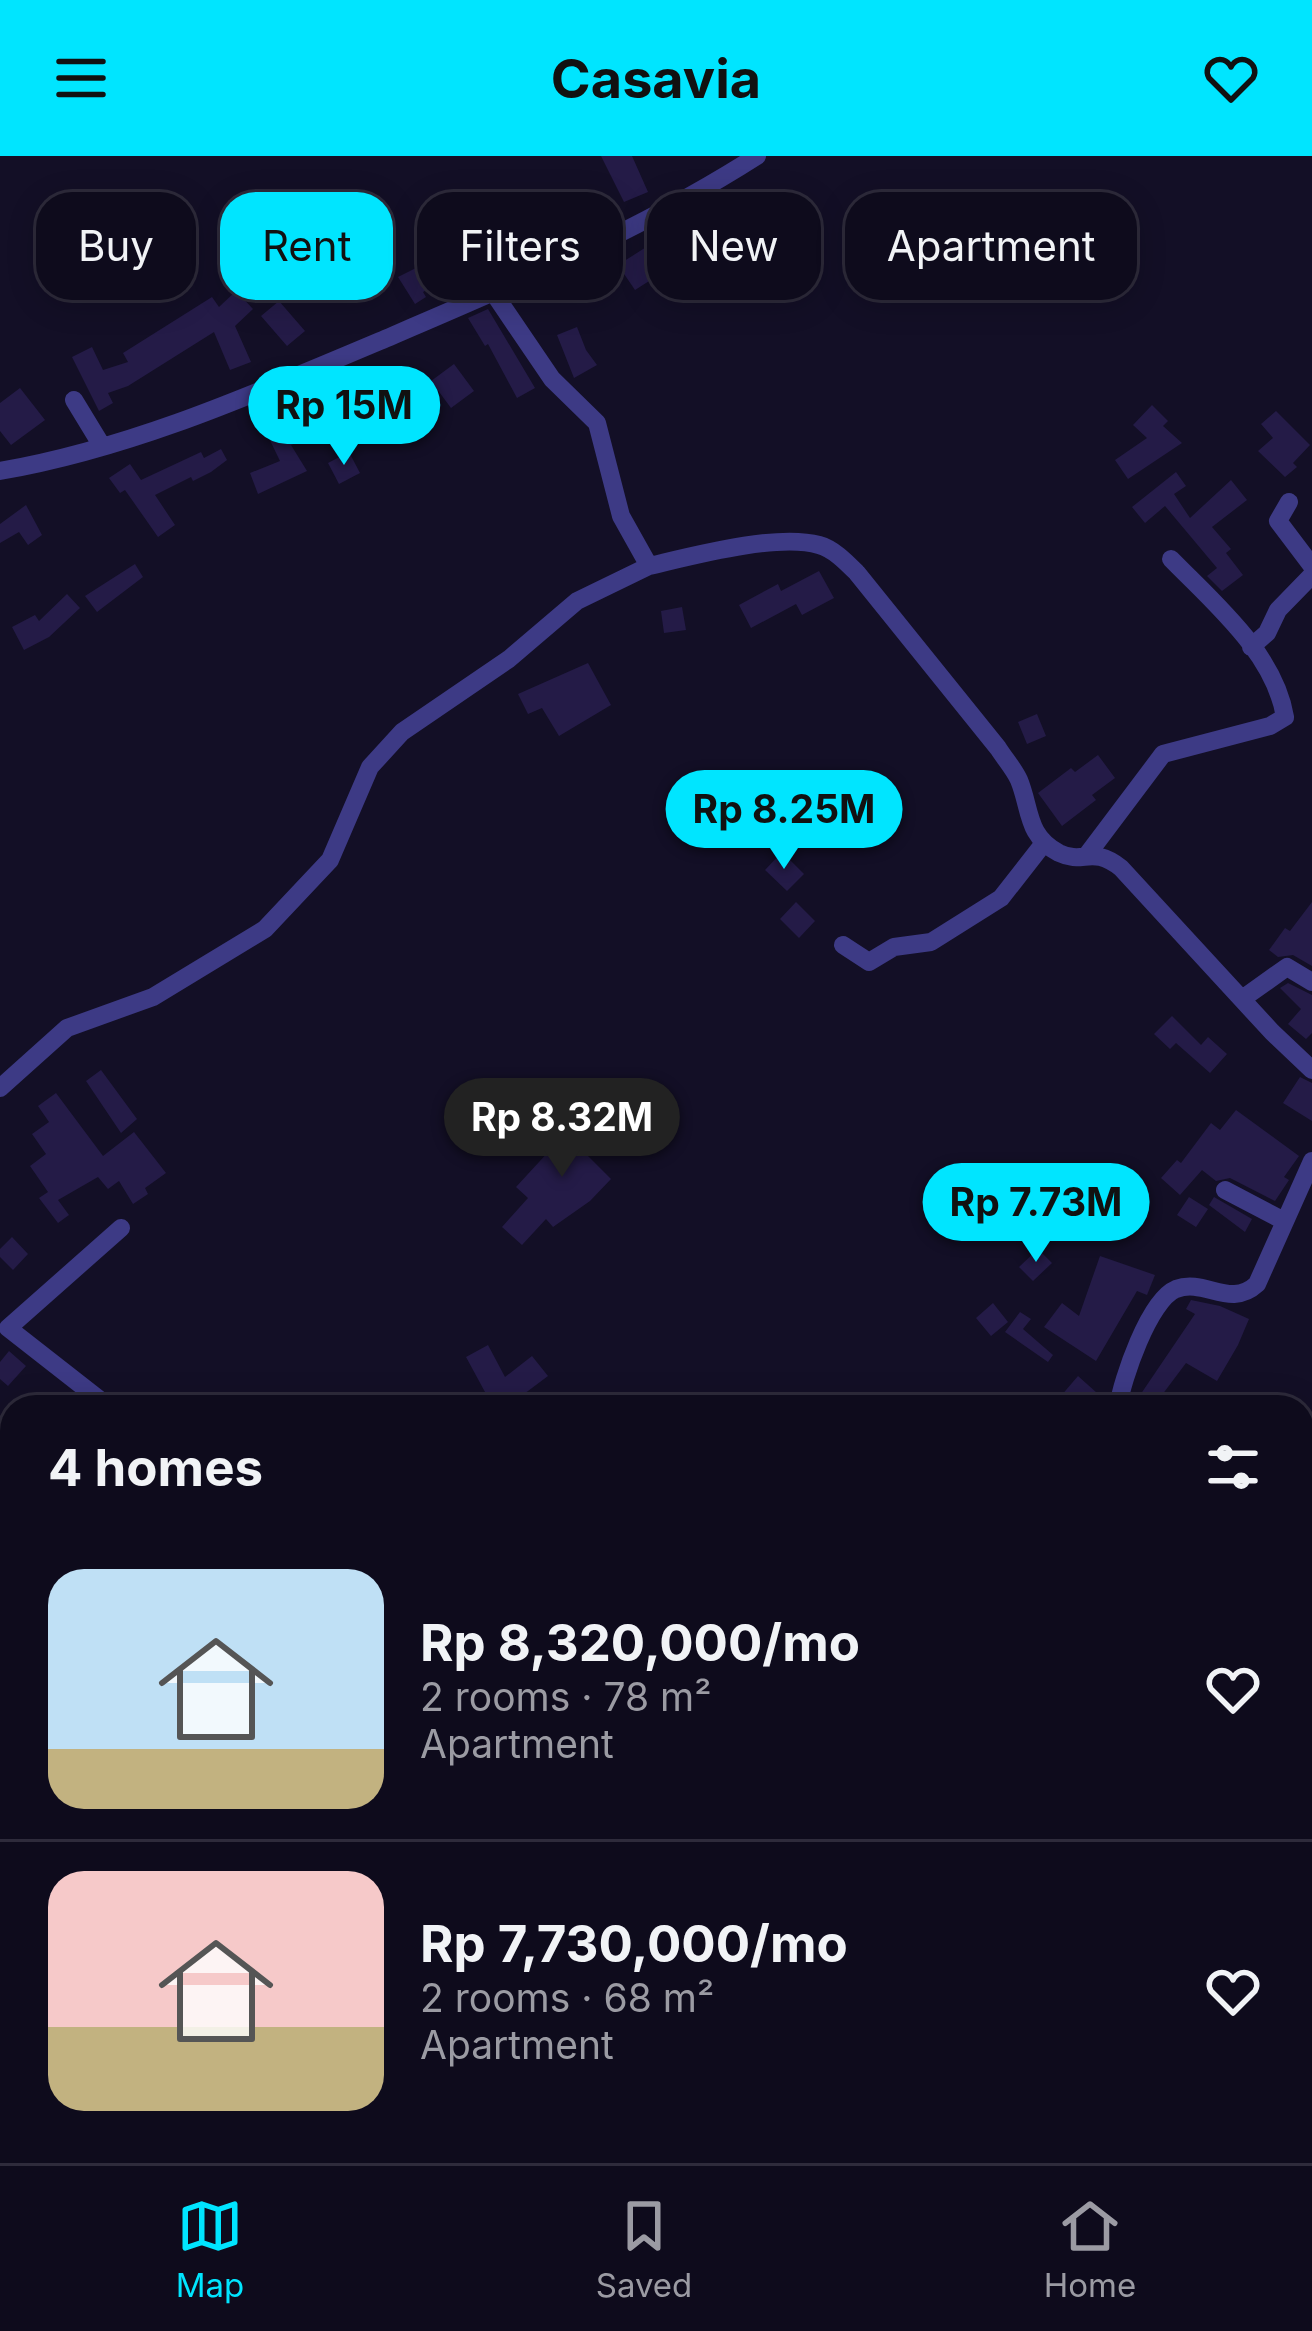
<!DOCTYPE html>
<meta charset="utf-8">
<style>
body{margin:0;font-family:Inter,sans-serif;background:#1c1929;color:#f1f3f6;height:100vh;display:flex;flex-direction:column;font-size:45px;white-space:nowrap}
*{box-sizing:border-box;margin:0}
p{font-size:39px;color:#9b9ba3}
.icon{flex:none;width:66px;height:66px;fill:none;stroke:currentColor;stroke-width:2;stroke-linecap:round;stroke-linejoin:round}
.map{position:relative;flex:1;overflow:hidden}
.details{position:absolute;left:0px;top:1239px;width:1314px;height:768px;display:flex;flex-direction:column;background:#0e0b1c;border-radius:36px 36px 0 0;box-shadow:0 6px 30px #0003,0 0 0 3px #2e2b3b}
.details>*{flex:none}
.hud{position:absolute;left:36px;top:36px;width:1242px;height:108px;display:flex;gap:24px}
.price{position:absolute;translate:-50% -102px;padding:0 27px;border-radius:42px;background:#00e5ff;color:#111;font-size:39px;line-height:78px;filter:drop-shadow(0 3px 6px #0008)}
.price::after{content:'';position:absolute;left:50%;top:72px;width:36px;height:27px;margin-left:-18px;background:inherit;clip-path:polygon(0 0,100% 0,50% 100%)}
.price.active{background:#222;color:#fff}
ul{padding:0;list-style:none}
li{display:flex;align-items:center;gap:36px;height:300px;padding:0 48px}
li+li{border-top:3px solid #2e2b3b}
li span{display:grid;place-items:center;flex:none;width:336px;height:240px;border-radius:36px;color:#555}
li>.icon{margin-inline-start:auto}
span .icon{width:144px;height:144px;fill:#fffc;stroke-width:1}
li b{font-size:51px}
h2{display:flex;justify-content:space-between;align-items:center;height:144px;padding:0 48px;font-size:51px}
.chip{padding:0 42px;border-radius:36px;background:#0e0b1c;box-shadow:0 6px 30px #0003,0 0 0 3px #2e2b3b;font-size:42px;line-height:108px}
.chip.active{background:#00e5ff;color:#111}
header{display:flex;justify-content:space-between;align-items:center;height:156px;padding:0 48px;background:#00e5ff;color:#111;font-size:54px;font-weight:700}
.dock{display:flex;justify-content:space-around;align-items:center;height:168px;border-top:3px solid #2e2b3b;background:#0e0b1c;font-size:33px;color:#9b9ba3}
.dock a{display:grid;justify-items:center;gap:6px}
.dock .active{color:#00e5ff}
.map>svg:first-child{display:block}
.building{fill:#241b47}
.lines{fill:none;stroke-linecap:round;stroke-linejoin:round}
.minor{stroke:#3d3a85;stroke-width:18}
</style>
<header><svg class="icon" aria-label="menu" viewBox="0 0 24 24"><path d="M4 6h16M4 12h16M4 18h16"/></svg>Casavia<svg class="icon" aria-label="heart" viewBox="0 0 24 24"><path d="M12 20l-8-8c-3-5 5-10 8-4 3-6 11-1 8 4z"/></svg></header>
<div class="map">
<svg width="1312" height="2007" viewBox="0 0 1312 2007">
<rect width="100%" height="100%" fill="#130f26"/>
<path class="building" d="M601,0H632L648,36L624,46Z
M723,49L739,68L719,84L703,65Z
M662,81L679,106L635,134L618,109Z
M458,83L475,112L451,126L448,121L423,136L426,141L415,148L398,121L436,102L434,98Z
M236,135L253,153L235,170L251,206L230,214L214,176L128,230L108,237L113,247L99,255L72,201L92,191L103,214L128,206L123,197L212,141L219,151Z
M279,145L305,175L287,190L261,160Z
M488,153L535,232L517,242L488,188L485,190L468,162Z
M577,171L586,194L597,209L574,222L557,179Z
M454,208L474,235L451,252L431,225Z
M394,213L410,230L336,284L324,266L297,281L299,286L291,289L307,315L258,338L250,317L280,305L265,274L288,263L290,266L331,242L341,259L377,237L371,229Z
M20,232L45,264L11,289L0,275V247Z
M1152,249L1168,265L1163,270L1182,287L1128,323L1115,304L1147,282L1133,269Z
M1276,255L1310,289L1293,307L1297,311L1285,321L1258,295L1273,282L1261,268Z
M221,293L227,304L211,316L193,325L191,321L155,339L175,369L158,381L125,334L120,337L109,322L130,308L141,324L201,296L204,302Z
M349,296L360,317L339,328L328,307Z
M1176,316L1186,330L1174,338L1190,362L1231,324L1247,344L1212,371L1231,393L1226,397L1243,419L1222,435L1207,420L1217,412L1165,350L1145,367L1132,351Z
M26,349L42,379L28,389L19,376L0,387V368Z
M135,408L143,421L97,456L85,440Z
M819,415L834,442L802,459L796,448L751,472L739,449L778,428L781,435Z
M67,438L80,452L49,481L24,494L12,471L35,459L39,465Z
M682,451L686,474L664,477L661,455Z
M588,507L611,549L559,580L542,552L528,558L518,538Z
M1037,558L1046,580L1027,588L1018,566Z
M1098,599L1115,622L1092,639L1096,644L1062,670L1038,637L1071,612L1075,616Z
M782,696L804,718L787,735L765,714Z
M796,746L815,765L799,782L780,763Z
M1312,746V810L1293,799L1278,801L1269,794L1285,772L1290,775Z
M1288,827L1312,839V877L1306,883L1288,868L1301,853L1280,832Z
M1172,860L1201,889L1208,881L1227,898L1210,917L1176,887L1170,893L1154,878Z
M101,914L137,963L121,977L86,925Z
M1300,921L1312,927V965L1283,947Z
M56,937L103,1000L134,976L166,1017L145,1032L148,1038L133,1048L119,1025L108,1033L98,1021L58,1044L69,1059L58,1067L39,1042L48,1036L30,1010L46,998L32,978L49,966L38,950Z
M599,951L616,967L588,1000L611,1023L590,1045L553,1071L546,1063L522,1089L502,1071L528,1042L516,1031L562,981L568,986Z
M1236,954L1299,1000L1284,1021L1289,1024L1275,1045L1230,1022L1216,1025L1202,1014L1180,1039L1161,1022L1177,1004L1181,1007L1211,967L1220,974Z
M1189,1041L1208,1053L1196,1071L1177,1059Z
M1214,1041L1252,1063L1245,1076L1209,1049Z
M12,1081L28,1098L13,1114L0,1101V1093Z
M1038,1093L1052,1107L1033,1125L1019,1111Z
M1100,1100L1155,1119L1147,1139L1137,1135L1096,1205L1044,1171L1062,1147L1079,1160Z
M1191,1144L1220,1150L1249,1163L1238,1189L1217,1225L1186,1207L1159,1243L1168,1251H1132L1195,1158L1186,1153Z
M993,1147L1008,1166L991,1180L976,1162Z
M1020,1156L1031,1163L1023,1173L1053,1199L1048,1206L1005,1176Z
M488,1189L505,1221L532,1200L548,1220L516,1244L514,1240L488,1251H457L485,1236L466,1201Z
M9,1195L26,1210L8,1230L0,1223V1206Z
M1078,1220L1097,1237L1085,1251H1071L1060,1241Z"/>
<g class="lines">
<path class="minor" d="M495,139L552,223L597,267L621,360L649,410C692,400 777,377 819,389C834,393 847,407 857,417L998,592C1005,603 1014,613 1019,624C1031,653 1026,680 1059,697C1084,709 1092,689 1121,712L1272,876L1312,914
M74,244L102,290
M0,315C133,292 256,237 380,185C509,130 638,76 757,0
M1289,346L1278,365L1312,410
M1251,491L1267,477L1278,454L1312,419
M1087,699L1163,598L1270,570L1285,561C1275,498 1214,447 1171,403
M843,789L869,806L894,791L931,786L1001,742L1044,687
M1242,843L1287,811L1312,826
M0,932L67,872L153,841L265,773L330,704L370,611L402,576L509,503L577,445L649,410
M1225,1034L1284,1065
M109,1251L8,1172L121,1072
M1118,1251C1122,1224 1149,1144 1176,1133C1205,1122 1230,1153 1257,1128L1312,1005
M562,2007L575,1995"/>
</g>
</svg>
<b class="price" style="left:344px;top:312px">Rp 15M</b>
<b class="price" style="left:784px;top:716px">Rp 8.25M</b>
<b class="price active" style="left:562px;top:1024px">Rp 8.32M</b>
<b class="price" style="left:1036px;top:1109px">Rp 7.73M</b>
<div class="hud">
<a class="chip">Buy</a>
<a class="chip active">Rent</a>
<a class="chip">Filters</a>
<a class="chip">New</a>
<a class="chip">Apartment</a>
</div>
<section class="details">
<h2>4 homes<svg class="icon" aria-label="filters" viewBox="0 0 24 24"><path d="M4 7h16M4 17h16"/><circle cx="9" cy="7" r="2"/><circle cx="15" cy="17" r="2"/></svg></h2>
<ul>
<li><span style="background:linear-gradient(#bfe0f5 75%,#c2b280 0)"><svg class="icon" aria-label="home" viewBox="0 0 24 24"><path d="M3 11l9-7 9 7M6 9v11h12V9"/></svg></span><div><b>Rp 8,320,000/mo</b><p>2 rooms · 78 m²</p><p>Apartment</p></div><svg class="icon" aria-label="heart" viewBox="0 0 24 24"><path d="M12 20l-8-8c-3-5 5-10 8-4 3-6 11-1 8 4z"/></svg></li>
<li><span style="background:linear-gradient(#f6c9c9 65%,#c2b280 0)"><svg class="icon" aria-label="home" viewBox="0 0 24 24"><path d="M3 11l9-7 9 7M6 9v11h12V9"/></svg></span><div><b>Rp 7,730,000/mo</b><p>2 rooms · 68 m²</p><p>Apartment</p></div><svg class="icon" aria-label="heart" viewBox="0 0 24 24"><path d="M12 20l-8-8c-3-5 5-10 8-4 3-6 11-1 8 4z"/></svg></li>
</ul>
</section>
</div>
<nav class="dock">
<a class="active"><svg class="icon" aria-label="map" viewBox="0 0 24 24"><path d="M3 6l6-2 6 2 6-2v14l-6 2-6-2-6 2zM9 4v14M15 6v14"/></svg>Map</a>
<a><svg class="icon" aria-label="saved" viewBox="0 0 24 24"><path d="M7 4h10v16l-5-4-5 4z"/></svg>Saved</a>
<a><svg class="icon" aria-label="home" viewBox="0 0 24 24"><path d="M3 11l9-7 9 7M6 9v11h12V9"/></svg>Home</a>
</nav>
